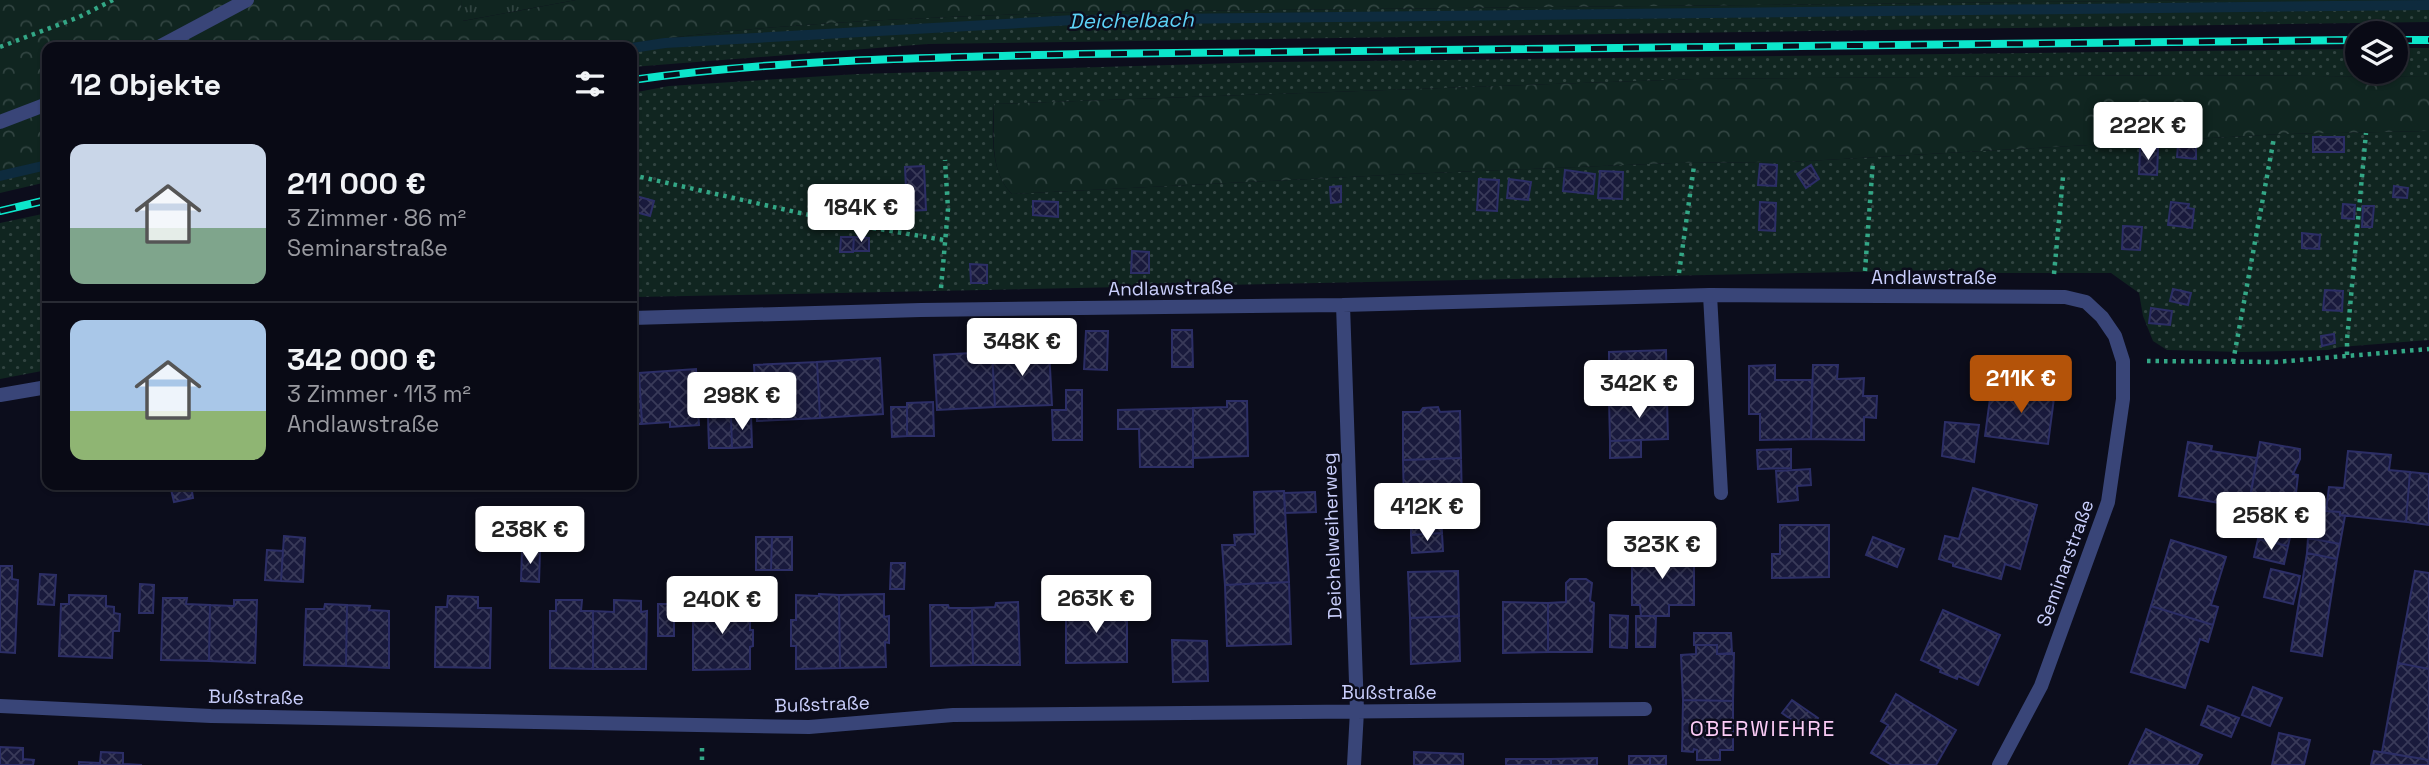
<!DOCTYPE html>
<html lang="de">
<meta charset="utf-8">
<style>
body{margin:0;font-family:"Space Grotesk",sans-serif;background:#171822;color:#f1f3f6;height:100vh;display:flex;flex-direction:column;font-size:26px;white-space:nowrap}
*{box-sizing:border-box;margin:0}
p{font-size:23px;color:#999aa0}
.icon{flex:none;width:38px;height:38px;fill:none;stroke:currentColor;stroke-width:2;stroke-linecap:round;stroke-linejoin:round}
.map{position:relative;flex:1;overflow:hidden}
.sheet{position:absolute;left:42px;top:42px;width:595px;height:448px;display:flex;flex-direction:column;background:#090a15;border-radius:14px;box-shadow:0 2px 5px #0004,0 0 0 2px #292b34}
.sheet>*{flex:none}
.controls{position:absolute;left:2345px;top:21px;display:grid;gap:14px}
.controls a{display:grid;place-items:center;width:63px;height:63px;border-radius:50%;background:#090a15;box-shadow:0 2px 5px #0004,0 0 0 2px #292b34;font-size:35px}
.price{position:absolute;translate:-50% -60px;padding:0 16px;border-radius:7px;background:#fff;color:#222;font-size:23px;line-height:46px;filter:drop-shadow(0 2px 4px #0008)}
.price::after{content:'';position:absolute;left:50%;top:42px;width:21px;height:16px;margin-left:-10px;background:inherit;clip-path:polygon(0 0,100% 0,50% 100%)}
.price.current{background:#b45309;color:#fff}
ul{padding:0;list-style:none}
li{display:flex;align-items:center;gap:21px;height:175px;padding:0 28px}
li+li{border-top:2px solid #292b34}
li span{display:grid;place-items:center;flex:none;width:196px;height:140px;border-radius:14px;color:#555}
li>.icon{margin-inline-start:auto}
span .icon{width:84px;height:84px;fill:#fffc;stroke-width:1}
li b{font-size:30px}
h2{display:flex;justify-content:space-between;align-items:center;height:84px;padding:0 28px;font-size:30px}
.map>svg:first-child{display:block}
.grass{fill:url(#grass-dots)}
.forest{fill:url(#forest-crowns)}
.park{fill:url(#park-tufts)}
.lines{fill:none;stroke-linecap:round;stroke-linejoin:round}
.stream{stroke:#0e2b3e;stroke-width:10}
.building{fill:url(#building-cross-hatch);stroke:#2c2e66;stroke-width:2}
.path{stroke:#33a786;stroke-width:4.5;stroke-dasharray:3.5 5;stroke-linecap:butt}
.lane{stroke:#394578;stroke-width:14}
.street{stroke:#394578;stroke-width:14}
.rail-casing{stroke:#0ce6cb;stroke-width:8}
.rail{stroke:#0c0d1c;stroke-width:5;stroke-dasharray:16;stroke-linecap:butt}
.labels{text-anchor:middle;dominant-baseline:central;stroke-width:5;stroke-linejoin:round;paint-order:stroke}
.street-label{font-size:19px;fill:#cacffc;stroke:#0c0d1c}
.water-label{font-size:21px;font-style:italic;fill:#5dd2f7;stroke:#0c0d1c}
.neighbourhood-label{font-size:21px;letter-spacing:2px;fill:#fcccf6;stroke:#0c0d1c}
</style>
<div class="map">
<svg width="2429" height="765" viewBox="0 0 2429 765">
<defs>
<pattern id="grass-dots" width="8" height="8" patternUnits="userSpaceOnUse" patternTransform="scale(1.75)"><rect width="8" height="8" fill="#102520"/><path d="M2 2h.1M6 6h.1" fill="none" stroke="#314441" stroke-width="1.8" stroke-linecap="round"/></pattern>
<pattern id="forest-crowns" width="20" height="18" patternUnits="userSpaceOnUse" patternTransform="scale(1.75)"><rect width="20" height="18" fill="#102520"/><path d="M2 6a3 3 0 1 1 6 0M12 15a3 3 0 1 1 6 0" fill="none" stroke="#314441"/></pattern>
<pattern id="park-tufts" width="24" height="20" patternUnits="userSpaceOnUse" patternTransform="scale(1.75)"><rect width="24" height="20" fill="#102520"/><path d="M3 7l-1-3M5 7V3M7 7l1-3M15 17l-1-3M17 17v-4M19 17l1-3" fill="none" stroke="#314441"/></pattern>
<pattern id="building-cross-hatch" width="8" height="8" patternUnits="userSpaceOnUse" patternTransform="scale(1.75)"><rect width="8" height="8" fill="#191a3c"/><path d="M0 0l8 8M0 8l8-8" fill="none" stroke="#393a59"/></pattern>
</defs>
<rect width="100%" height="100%" fill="#0c0d1c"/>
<path class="grass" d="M2231,0H2429V22L928,44L632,67V47H607C761,22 919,18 1075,12Z
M2396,48H2429V77L2183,75L1695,79L994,104C992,133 990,172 1012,194L1407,174L1673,163L1789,162L2281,134L2429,131V340L2340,347L2328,350L2241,352L2167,350L2153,341L2143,316L2139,293L2111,273H1996L1946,270L791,294L635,297V303L632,304V93L669,86L858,74L1275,62L2357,49V72H2396Z
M47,161V182L0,193V171Z
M47,213V370L0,379V223Z"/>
<path class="forest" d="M0,0H461L463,21L576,0H2231L1075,12C919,18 761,22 607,47H47V161L0,171Z
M2183,75L2429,77V131L2281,134L1789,162L1673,163L1407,174L1012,194C989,171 994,135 994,104L1695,79Z"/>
<path class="park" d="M461,0H576L462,21Z"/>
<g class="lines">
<path class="stream" d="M632,48L665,43L1074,20L2429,5
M0,176L47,165"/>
</g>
<path class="building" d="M2313,137H2344V152H2313Z
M2178,145L2196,146V159L2177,157Z
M2140,148L2158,149L2157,175L2139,174Z
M1760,164L1777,165L1776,186L1758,185Z
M1811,165L1819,179L1806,188L1797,174Z
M924,166L926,210L907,211L905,167Z
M1565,170L1595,174L1593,194L1563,191Z
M1600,171L1623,172L1622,199L1598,198Z
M1479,179L1499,180L1497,211L1477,210Z
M1509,179L1531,182L1528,200L1507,198Z
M863,186H880V205L862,204Z
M1341,186V202L1331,203L1330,187Z
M2394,186L2408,188L2407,198L2393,197Z
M636,196L654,201L650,216L632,211Z
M1033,201L1058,202V217L1033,215Z
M1760,202L1776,203L1775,231L1759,230Z
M2171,202L2189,204L2188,208L2194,209L2192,228L2168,225Z
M2343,204L2355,205L2354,219L2342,218Z
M2363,206H2374L2372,227H2362Z
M2123,226L2142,227L2140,250L2122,249Z
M2302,233L2320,235L2319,249L2302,248Z
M841,237H854L853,252H840Z
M854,237L869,238V251H853Z
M1132,251L1149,252V273H1131Z
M970,264L987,265V283H971Z
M2173,289L2191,293L2188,305L2170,301Z
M2325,290L2343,291L2342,311L2323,310Z
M2151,308L2172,311L2170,325L2149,323Z
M1172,330H1192L1193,367H1172Z
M1086,331H1108L1107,370L1084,369Z
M2334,334L2335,343L2322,346L2321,336Z
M1049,349L1052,405L995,407L992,352Z
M1666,350L1667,398L1609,400V352Z
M992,352L995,407L937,410L934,355Z
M880,358L883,414L820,418L817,362Z
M817,362L820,418L757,421L754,365Z
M1775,365V380H1812L1811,439L1760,440V414H1749V366Z
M1813,365H1838L1837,379L1864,378L1863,396H1877L1876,418L1864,417V440L1811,439Z
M696,369L699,425L670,427V422L642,424L639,373Z
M632,373H639L642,424H632Z
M2027,383L2052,386L2051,398H2054L2048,444L1985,436L1991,391L2026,395Z
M1066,390H1082V440H1053L1052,410H1066Z
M1667,398L1668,439L1610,441L1609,400Z
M1227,401H1247L1248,456L1193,458V408L1227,407Z
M933,402L934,436H907V403Z
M891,407H907V436L892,437Z
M1438,407L1440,412L1460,411L1461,458L1403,460V412H1420L1423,408Z
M1193,408V467H1140L1139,429H1118V410Z
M751,415L752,447L732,448L731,417Z
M708,417H731L732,448H709Z
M1945,422L1979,425L1974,462L1942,456Z
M1641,440V457L1610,458V441Z
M2188,442L2212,446L2211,451L2257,458L2248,508L2179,496Z
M2260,442L2300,449V459L2293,474L2298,475L2296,493H2290L2291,512L2249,504Z
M1791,449V468L1758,469L1757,450Z
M2348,451L2391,455L2389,470L2410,472L2406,522L2340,515V512L2326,511L2329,487L2344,488Z
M1461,458L1462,504L1443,505V510H1426L1425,505L1404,506L1403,460Z
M1810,469L1811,485L1797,486L1798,500L1778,502L1776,471Z
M2410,472L2429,474V525L2406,522Z
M170,485H191L193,498L174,502Z
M1973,488L2037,505L2020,569L2005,564L2001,579L1953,566V563L1939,559L1945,536L1959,539Z
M1284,491L1289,582L1225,585L1222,545H1235L1234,535L1255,534L1254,492Z
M1315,492L1316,512L1285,513L1284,493Z
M2314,505L2327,508L2326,511L2340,512V515L2345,516L2340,544L2308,538Z
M1441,517L1442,533L1411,535V518Z
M2261,522L2292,529L2288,546L2258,539Z
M1780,525H1829V577L1772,578V554H1780Z
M1442,533L1443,551L1412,553L1411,535Z
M284,536L305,538L303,582L281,581Z
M756,537H772L771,570H756Z
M772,537H792V570H771Z
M1873,537L1904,549L1897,567L1866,555Z
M2308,538L2340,544L2337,559L2307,553Z
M2258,539L2288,546L2284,564L2254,557Z
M2171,540L2226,557L2211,605L2218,607L2213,625L2151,606Z
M267,550L283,551L281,581L265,580Z
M522,550L540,551L539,582L521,581Z
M1632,552H1694V605H1669V616H1641L1640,605H1632Z
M2307,553L2337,559L2322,656L2291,651Z
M891,563H905L904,589H890Z
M0,566H12V579L18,580L15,653L0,652Z
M2271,569L2300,576L2293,604L2264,597Z
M1458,571L1459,616L1410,618L1408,572Z
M2415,571L2429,573V669L2398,663Z
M40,574L56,575L54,605L38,604Z
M1570,579H1586L1592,583L1590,601L1594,603L1592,652H1548V603L1566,602V583Z
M1289,582L1291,644L1227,646L1225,585Z
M140,584L154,585L153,613H139Z
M819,594L839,595L840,668L796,669V646H791V620H796V595L819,596Z
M884,594V617L889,616V643L885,642L886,667L840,668L839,595Z
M69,595L106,596V606L114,607V613L120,614L119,631H113L112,658L59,656L61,604H69Z
M448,596L478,597V608H491L490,668L435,667L436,607H447Z
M163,598H187L186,604L210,605L209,661L161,660Z
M707,598L736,599V608H750V630H753V646L750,647V669L693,670V609H706Z
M234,600H257L255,663L209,661L210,605L234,606Z
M556,600H582L581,611H593V669L550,668V611H556Z
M614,600L641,601V612L647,611L646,669H593V611L614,612Z
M1086,600H1102L1104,611L1127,610V662L1066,663V611H1087Z
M1018,602L1020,665H973L972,608L995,607L996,603Z
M1503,602L1548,603V652L1503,653Z
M325,604L347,605L346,666L304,665L306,609H324Z
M658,604H674V636H658Z
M347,605L370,606L369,610L389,611V668L346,666Z
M930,605H948L949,608H972L973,665L931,666Z
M2151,606L2213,625L2208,642L2200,639L2185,688L2131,672Z
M1943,610L2000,635L1978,685L1958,676L1957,679L1940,672L1941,669L1921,660Z
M1610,615L1628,616L1627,648L1610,647Z
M1459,616L1460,661L1411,664L1410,618Z
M1636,616H1656L1655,647H1636Z
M1694,633H1731L1732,654H1717V645H1694Z
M1172,640L1207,641L1208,681L1173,682Z
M1696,645H1717V654L1734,653L1733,701L1683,700L1681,655L1696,654Z
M2398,663L2429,669V760L2382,752Z
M2253,687L2282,698L2270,726L2242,715Z
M1896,694L1956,730L1936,765H1892L1871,753L1888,725L1881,721Z
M1683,700L1733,701V750H1720V760H1697V750L1694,749L1693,752L1682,751Z
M1792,700L1818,718L1809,732L1782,713Z
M2208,706L2239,718L2231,737L2201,725Z
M2146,729L2202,755L2197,765H2129Z
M2279,733L2310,740L2304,765H2272Z
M0,747L23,748V759L34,760L33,765H0Z
M2374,751L2429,760V765H2371Z
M101,752L123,753V764L142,765H79V762L100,763Z
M1414,752L1463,754V765H1414Z
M1629,756H1650V765H1629Z
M1650,756H1666V765H1650Z
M1597,758V765H1551V759Z
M1506,759H1551V765H1506Z"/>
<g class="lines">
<path class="path" d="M0,47L79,17L113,0
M632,175L849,224L944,240
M1865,271L1873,161
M1679,273L1694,166
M2054,274L2063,177
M941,288L948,209L945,160
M2347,355V340L2366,133
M2147,361L2276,362L2429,349
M2233,362L2274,138
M702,748V765"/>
<path class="lane" d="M159,47L247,0
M0,122L47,104
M1710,295L1721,493"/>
<path class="street" d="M1343,305L1357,711L1354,765
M632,318L921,310L1343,305L1710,295L2065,297L2086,302L2102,317L2115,336L2123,361V399L2108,502L2041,686L1999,765
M0,395L47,387
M0,706L211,716L809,727L953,715L1645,709"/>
<defs>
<path id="rail" d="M2396,40H2429
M632,80C779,59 929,58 1078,54L2357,40
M0,211L47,200"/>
</defs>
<use href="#rail" class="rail-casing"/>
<use href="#rail" class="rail"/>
</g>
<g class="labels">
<g class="street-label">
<text x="1934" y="277">Andlawstraße</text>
<text transform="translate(1171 288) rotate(-1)">Andlawstraße</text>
<text transform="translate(1332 536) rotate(-92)">Deichelweiherweg</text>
<text transform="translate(2065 563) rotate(-70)">Seminarstraße</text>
<text x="1389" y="692">Bußstraße</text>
<text transform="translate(256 697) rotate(1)">Bußstraße</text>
<text transform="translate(822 704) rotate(-2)">Bußstraße</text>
</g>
<g class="water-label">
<text transform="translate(1131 20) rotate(-1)">Deichelbach</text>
</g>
<g class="neighbourhood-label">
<text x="1763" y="728">OBERWIEHRE</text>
</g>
</g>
</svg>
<div class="controls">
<a><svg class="icon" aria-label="layers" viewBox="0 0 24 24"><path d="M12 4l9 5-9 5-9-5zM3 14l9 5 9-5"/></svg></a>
</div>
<b class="price" style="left:2148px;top:162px">222K €</b>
<b class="price" style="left:861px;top:244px">184K €</b>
<b class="price" style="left:1022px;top:378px">348K €</b>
<b class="price current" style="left:2021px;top:415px">211K €</b>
<b class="price" style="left:1639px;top:420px">342K €</b>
<b class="price" style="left:742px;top:432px">298K €</b>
<b class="price" style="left:1427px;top:543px">412K €</b>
<b class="price" style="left:2271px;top:552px">258K €</b>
<b class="price" style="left:530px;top:566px">238K €</b>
<b class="price" style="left:1662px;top:581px">323K €</b>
<b class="price" style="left:1096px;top:635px">263K €</b>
<b class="price" style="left:722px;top:636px">240K €</b>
<section class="sheet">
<h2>12 Objekte<svg class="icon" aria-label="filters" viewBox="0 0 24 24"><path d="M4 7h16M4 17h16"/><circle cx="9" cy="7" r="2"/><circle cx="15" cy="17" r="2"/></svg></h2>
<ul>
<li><span style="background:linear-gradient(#c9d6e8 60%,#7fa58c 0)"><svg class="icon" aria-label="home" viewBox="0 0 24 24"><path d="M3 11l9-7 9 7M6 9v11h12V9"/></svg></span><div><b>211 000 €</b><p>3 Zimmer · 86 m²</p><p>Seminarstraße</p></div></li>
<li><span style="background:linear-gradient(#a9c7e8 65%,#8fb573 0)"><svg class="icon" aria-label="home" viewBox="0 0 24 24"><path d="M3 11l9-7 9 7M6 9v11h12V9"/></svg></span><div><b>342 000 €</b><p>3 Zimmer · 113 m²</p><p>Andlawstraße</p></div></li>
</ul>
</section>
</div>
